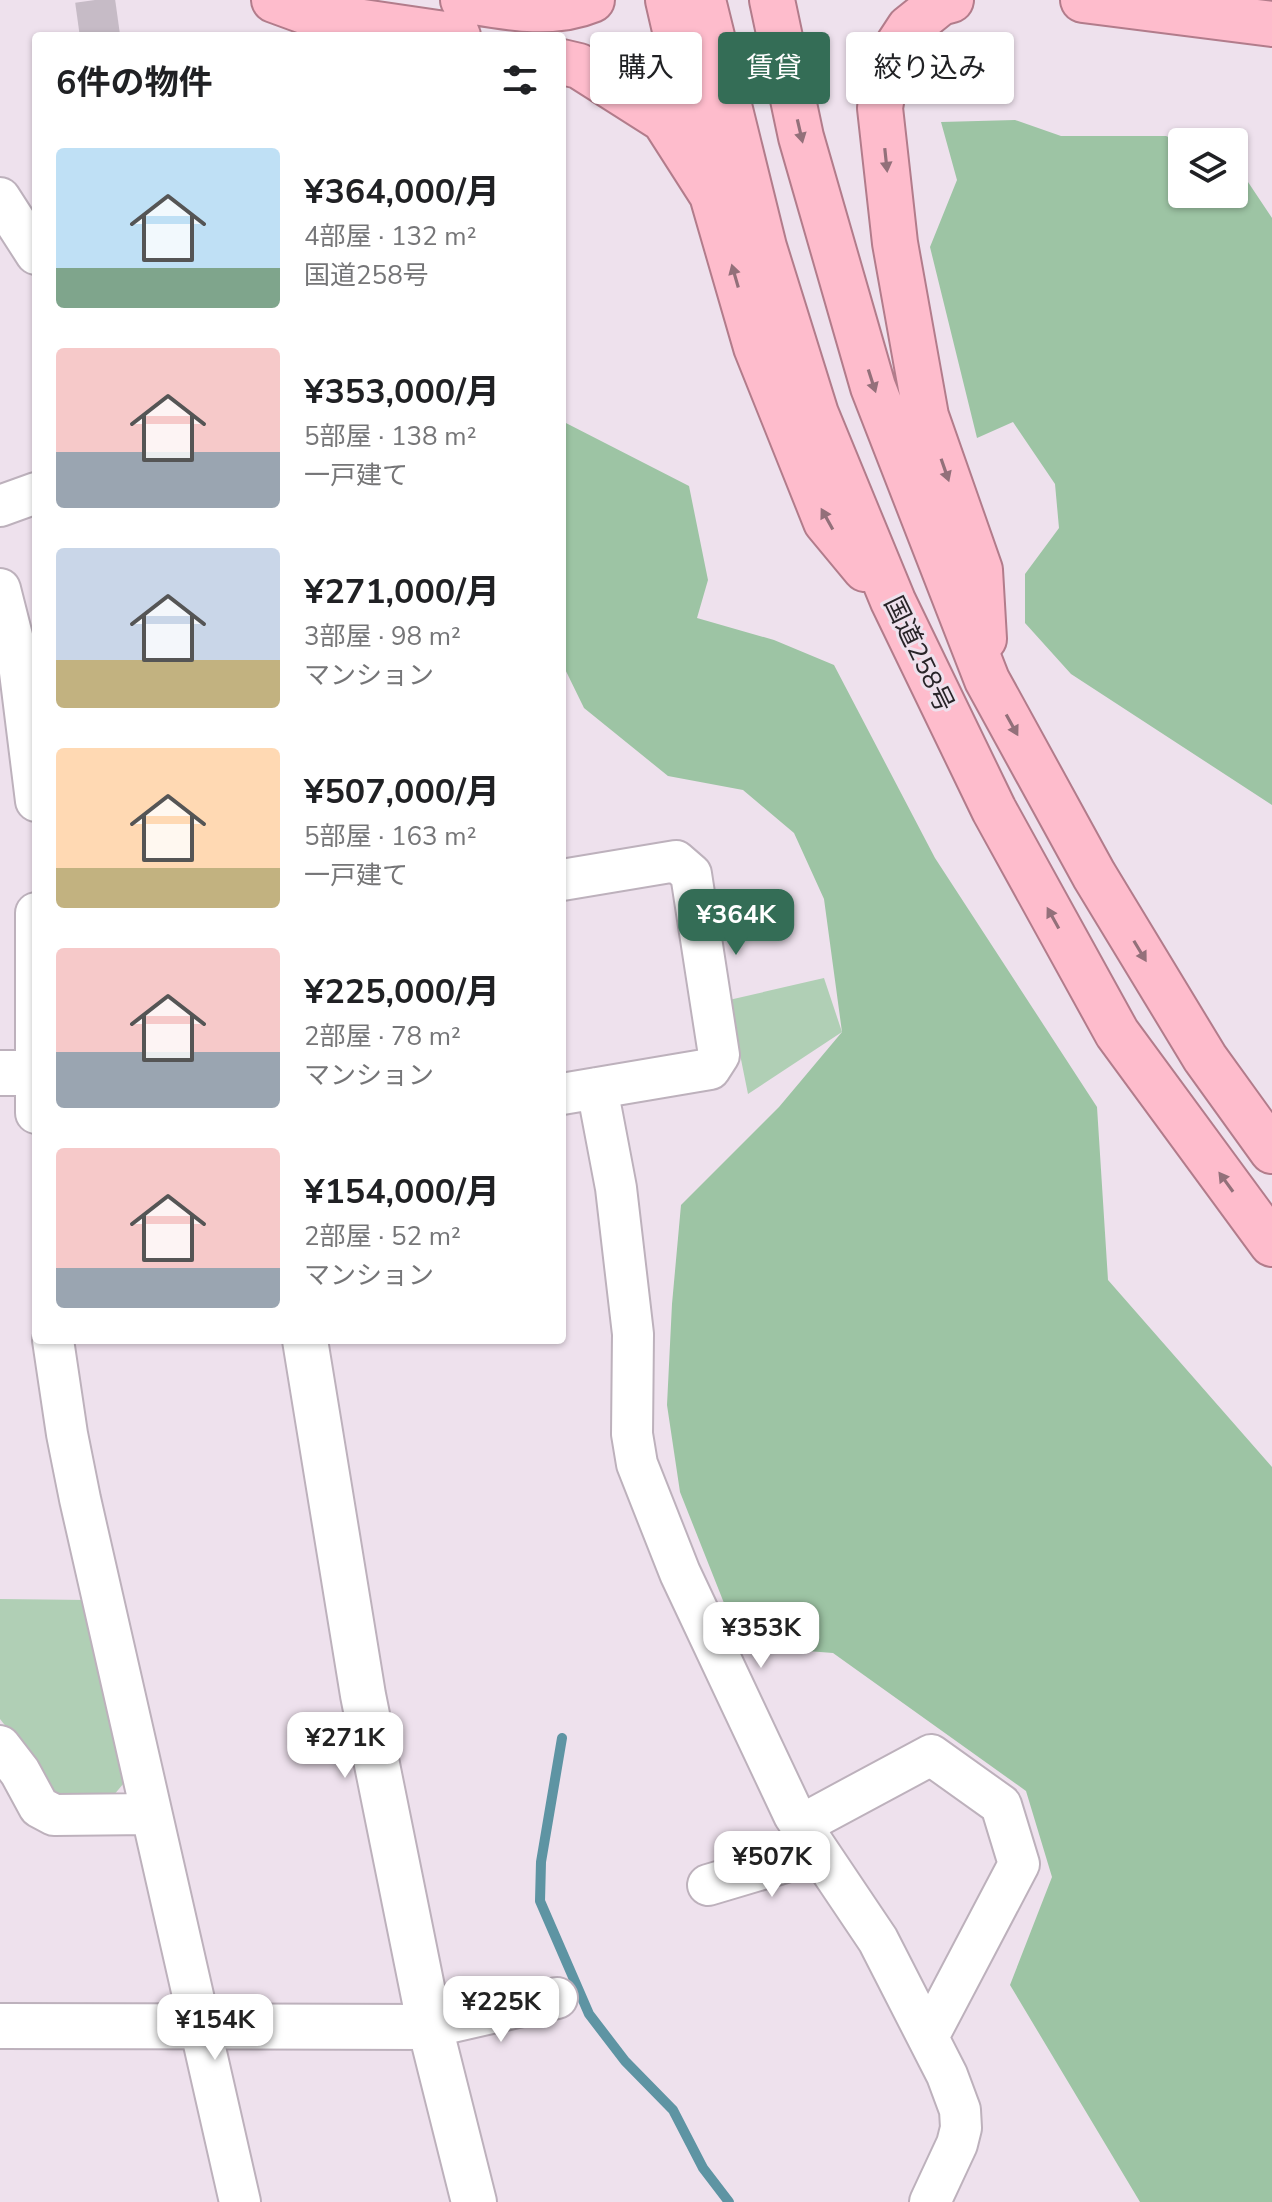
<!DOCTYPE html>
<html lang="ja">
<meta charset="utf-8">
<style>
body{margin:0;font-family:"Nunito Sans","Noto Sans JP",sans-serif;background:#f2f2f2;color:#202124;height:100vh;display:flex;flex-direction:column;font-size:30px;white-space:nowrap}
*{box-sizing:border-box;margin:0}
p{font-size:26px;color:#757577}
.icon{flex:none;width:44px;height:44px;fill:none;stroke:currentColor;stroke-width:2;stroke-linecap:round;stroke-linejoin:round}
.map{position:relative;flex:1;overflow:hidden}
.sheet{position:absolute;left:32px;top:32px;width:534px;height:1312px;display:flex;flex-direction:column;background:#fff;border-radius:8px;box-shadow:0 2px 6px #0004}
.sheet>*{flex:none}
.top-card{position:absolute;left:590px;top:32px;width:562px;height:72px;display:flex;gap:16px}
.fabs{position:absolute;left:1168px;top:128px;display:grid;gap:16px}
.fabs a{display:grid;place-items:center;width:80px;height:80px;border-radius:8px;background:#fff;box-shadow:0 2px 6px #0004;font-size:40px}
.price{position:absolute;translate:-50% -68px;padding:0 18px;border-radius:16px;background:#fff;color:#222;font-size:26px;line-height:52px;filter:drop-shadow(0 2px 4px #0008)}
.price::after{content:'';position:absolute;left:50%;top:48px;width:24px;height:18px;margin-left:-12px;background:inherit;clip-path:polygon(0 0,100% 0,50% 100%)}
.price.current{background:#346d56;color:#fff}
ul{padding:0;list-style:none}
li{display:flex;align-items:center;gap:24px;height:200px;padding:0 24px}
li span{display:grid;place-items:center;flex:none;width:224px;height:160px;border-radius:8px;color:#555}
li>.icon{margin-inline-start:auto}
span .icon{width:96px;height:96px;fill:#fffc;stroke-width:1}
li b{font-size:34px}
h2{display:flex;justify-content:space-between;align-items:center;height:96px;padding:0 24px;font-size:34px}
.pill{padding:0 28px;border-radius:8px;background:#fff;box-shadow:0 2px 6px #0004;font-size:28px;line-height:72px}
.pill.current{background:#346d56;color:#fff}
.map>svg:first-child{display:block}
.green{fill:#b0cfb5}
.forest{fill:#9dc4a4}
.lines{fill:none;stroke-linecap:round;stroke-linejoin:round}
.stream{stroke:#5e94a3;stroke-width:10}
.minor-tunnel{stroke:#c6bbc6;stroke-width:40;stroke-dasharray:40 20;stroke-linecap:butt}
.minor-casing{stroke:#bdb1bc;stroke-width:44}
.tertiary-casing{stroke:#bdb1bc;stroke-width:48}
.trunk-casing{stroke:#b27c8b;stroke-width:48}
.minor{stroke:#fff;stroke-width:40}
.tertiary{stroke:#fff;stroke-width:44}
.trunk{stroke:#febccc;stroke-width:44}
.oneway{fill:#93707a}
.labels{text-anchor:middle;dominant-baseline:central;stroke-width:6;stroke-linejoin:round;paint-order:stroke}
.street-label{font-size:26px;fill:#282428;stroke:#eee1ed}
</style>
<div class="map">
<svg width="1272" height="2202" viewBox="0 0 1272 2202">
<rect width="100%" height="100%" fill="#eee1ed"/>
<path class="green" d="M824,978L842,1032L748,1094L729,1000Z
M0,1599L89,1600L129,1777L113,1796C99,1796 68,1800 57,1794C43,1788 14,1735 0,1719Z"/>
<path class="forest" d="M1015,120L1061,136H1166L1182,143V194H1234V165L1238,167L1272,218V805L1071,674L1025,623V574L1059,528L1055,484L1013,422L977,438L930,247L957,180L941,122Z
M562,421L689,486L708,580L697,618L774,640L834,665L935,858L1097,1107L1108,1280L1272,1467V2202H1140L1010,1985L1052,1877L1026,1791L833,1653L741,1646L680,1492L667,1405L672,1304L681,1205L779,1107L842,1032L824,899L794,833L743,790L668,776L584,708L562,663Z"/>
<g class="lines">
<path class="stream" d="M562,1738L541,1862L540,1901L589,2014L625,2061L673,2110L703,2168L729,2202"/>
<path class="minor-tunnel" d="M95,0L100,36"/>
<defs>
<path id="minor" d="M0,198L36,254
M0,506L36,493
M0,589L19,664L36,801
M562,880L676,861L691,874L719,1055L710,1069L562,1094
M36,913V1113
M597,1088L616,1188L633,1334L632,1434L637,1464L680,1573L794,1815L878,1940L947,2075L960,2110L961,2128L957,2144L930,2202
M53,1340L67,1434L80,1499L240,2202
M0,1746L20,1772L39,1807L54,1815L151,1814
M801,1825L931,1755L1001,1805L1019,1864L928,2037
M708,1885L819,1852
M430,2027L557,1998"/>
<path id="tertiary" d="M0,1073H36
M305,1340L363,1695L430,2027L474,2202
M0,2026L430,2027"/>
<path id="trunk" d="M274,0L315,15L458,36
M463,0C505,7 551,17 592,0
M668,0L706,165
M703,0L764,247L816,414L893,601L994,810L1117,1033L1272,1244
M772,0L801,137L873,387L987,680L1094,875L1205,1058L1272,1151
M951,0L940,3L909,28L888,60L880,108L895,243L926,416L980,570L984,639
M1083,0L1272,24
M562,62L579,66L664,120L712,195L756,347L826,522L865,569"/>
</defs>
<use href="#minor" class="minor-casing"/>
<use href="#tertiary" class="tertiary-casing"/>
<use href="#trunk" class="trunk-casing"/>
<use href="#minor" class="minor"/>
<use href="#tertiary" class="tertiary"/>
<use href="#trunk" class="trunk"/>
</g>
<defs><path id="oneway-solid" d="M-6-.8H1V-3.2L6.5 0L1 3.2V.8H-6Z" transform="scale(2)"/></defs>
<g class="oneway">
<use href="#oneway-solid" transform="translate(800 131) rotate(77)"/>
<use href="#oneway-solid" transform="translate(886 160) rotate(84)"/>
<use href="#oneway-solid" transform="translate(735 276) rotate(-106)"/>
<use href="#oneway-solid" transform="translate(872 381) rotate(72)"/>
<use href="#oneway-solid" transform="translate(945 470) rotate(71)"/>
<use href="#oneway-solid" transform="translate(827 519) rotate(-119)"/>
<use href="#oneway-solid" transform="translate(1012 725) rotate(61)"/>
<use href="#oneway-solid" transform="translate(1053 918) rotate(-119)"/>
<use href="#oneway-solid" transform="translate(1140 951) rotate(59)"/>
<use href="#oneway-solid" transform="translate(1226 1182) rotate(-126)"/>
</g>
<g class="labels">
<g class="street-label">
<text transform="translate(919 654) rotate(64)">国道258号</text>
</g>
</g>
</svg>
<div class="fabs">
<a><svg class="icon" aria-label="layers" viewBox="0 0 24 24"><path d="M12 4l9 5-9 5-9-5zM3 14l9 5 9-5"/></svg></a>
</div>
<b class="price current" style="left:736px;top:957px">¥364K</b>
<b class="price" style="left:761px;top:1670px">¥353K</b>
<b class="price" style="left:345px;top:1780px">¥271K</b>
<b class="price" style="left:772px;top:1899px">¥507K</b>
<b class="price" style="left:501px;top:2044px">¥225K</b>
<b class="price" style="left:215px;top:2062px">¥154K</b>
<div class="top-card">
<a class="pill">購入</a>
<a class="pill current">賃貸</a>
<a class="pill">絞り込み</a>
</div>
<section class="sheet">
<h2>6件の物件<svg class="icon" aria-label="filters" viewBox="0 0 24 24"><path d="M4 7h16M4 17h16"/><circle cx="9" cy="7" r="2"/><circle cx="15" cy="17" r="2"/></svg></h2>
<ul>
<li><span style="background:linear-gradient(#bfe0f5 75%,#7fa58c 0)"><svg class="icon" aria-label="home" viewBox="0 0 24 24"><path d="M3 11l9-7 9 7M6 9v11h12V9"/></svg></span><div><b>¥364,000/月</b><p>4部屋 · 132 m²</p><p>国道258号</p></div></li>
<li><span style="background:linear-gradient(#f6c9c9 65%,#9aa5b1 0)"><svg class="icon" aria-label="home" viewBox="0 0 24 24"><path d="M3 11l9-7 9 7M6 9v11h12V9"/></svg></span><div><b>¥353,000/月</b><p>5部屋 · 138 m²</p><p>一戸建て</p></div></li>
<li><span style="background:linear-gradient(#c9d6e8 70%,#c2b280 0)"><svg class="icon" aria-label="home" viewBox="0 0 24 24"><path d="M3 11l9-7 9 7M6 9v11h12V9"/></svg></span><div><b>¥271,000/月</b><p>3部屋 · 98 m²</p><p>マンション</p></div></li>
<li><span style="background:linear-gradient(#ffd9b3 75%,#c2b280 0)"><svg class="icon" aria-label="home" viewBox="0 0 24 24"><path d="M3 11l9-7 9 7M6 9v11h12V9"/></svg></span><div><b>¥507,000/月</b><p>5部屋 · 163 m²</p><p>一戸建て</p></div></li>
<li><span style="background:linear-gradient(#f6c9c9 65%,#9aa5b1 0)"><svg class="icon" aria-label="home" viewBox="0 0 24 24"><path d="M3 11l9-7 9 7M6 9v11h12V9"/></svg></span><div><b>¥225,000/月</b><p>2部屋 · 78 m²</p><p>マンション</p></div></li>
<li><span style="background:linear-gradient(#f6c9c9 75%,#9aa5b1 0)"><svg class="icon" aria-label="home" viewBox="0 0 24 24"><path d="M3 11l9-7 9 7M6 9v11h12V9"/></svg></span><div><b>¥154,000/月</b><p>2部屋 · 52 m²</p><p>マンション</p></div></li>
</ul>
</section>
</div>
